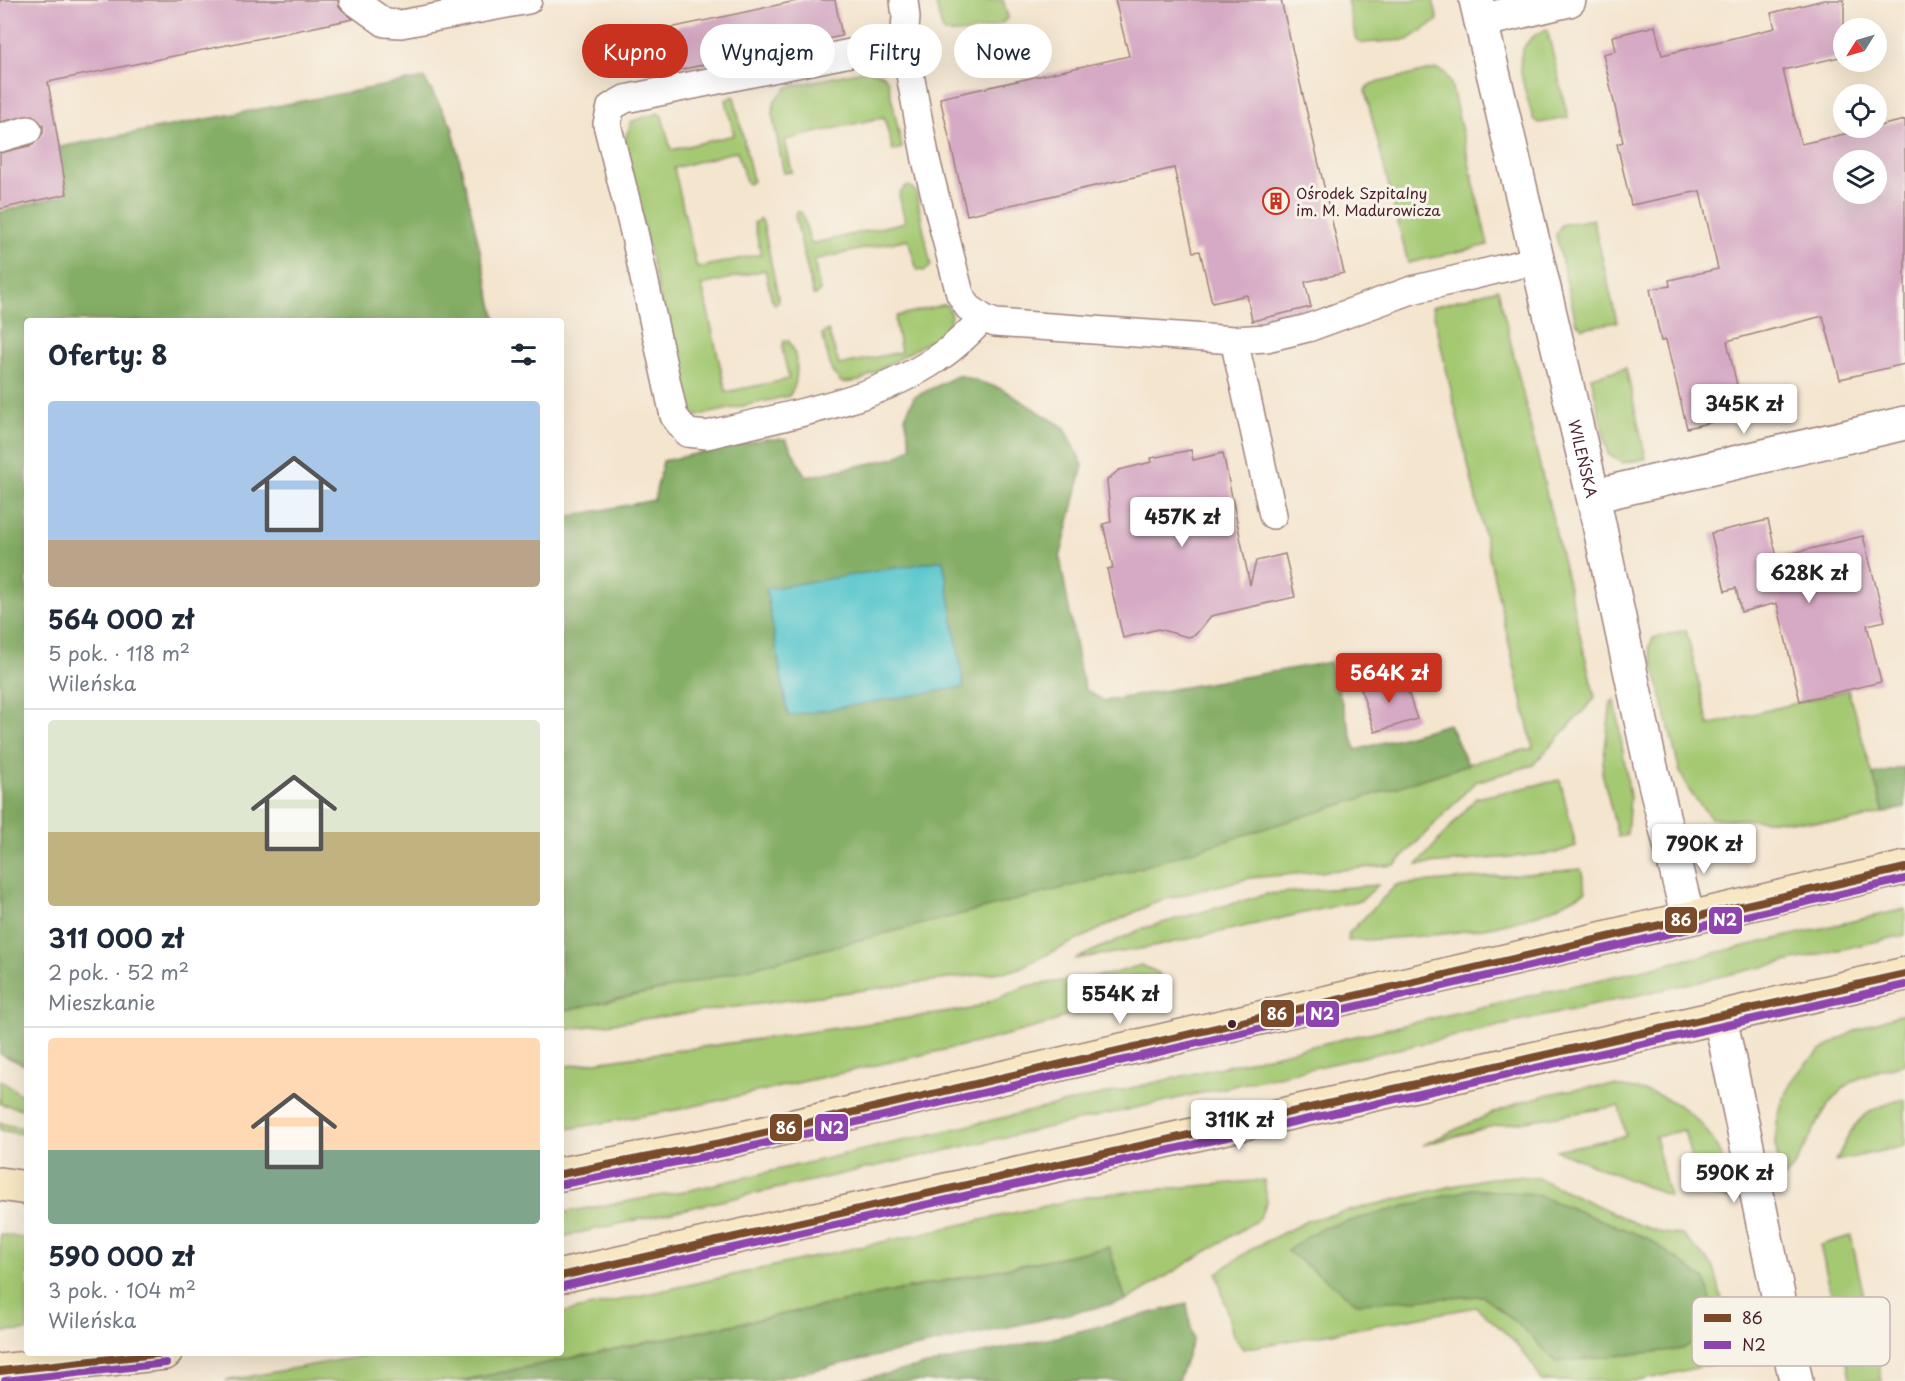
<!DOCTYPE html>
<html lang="pl">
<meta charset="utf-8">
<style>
body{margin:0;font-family:"Playpen Sans",sans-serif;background:#f2f2f3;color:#1f2937;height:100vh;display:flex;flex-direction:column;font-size:22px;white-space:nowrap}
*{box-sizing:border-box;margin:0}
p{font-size:20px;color:#747a83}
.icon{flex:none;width:33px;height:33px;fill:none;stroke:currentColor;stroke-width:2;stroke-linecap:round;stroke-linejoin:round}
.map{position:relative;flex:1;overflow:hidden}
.details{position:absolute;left:24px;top:318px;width:540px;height:1038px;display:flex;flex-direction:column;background:#fff;border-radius:6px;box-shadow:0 6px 24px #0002}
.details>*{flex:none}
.top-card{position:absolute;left:582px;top:24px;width:570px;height:54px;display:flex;gap:12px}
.needle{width:39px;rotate:233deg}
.buttons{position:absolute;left:1833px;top:18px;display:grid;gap:12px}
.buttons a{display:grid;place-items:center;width:54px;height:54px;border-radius:50%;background:#fff;box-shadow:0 6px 24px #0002;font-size:30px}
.price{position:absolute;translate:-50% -51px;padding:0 14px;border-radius:6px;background:#fff;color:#222;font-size:20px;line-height:39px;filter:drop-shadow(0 2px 3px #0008)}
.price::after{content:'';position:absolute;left:50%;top:36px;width:18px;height:14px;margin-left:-9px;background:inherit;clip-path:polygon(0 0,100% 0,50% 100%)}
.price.selected{background:#c8321e;color:#fff}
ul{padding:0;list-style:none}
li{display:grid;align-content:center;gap:12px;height:318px;padding:0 24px}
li+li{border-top:2px solid #e0e1e3}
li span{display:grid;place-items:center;height:186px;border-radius:6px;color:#555}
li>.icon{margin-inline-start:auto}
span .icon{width:108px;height:108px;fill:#fffc;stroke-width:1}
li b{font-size:26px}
h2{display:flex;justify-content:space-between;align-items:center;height:72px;padding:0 24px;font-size:26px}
.chip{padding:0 21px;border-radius:27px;background:#fff;box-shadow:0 6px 24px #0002;font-size:21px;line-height:54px}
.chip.selected{background:#c8321e;color:#fff}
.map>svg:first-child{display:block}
.green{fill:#a5c973;stroke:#78744f;stroke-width:1.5}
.forest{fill:#84ad65;stroke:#676648;stroke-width:1.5}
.water{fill:#5ac7cd;stroke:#52737c;stroke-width:1.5}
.building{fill:#d6a9c4;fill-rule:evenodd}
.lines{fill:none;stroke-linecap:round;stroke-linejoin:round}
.service-casing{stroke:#9f827d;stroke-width:30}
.minor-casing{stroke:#9f827d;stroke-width:36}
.secondary-casing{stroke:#9f827d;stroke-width:36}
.service{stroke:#fff;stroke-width:27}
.minor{stroke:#fff;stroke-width:33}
.secondary{stroke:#f7e8c3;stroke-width:33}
.bus-1-casing{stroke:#f7f3e8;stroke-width:12}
.bus-2-casing{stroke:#f7f3e8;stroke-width:12}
.bus-1{stroke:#7a4b2a;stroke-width:8}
.bus-2{stroke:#8e44ad;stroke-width:8}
.bus-dot{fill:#4a1f2b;stroke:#f7f3e8;stroke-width:2}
.labels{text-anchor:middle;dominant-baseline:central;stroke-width:6;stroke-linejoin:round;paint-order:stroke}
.poi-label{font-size:15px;fill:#4a1f2b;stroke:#f7f3e8;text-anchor:start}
.street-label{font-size:15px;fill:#4a1f2b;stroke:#f7f3e8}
.key{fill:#f7f3e8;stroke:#c3b3af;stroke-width:1.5}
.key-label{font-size:16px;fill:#4a1f2b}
.line-badge{stroke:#f7f3e8;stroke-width:2}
.badge-label{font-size:16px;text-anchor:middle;font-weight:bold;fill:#fff}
</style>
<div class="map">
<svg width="1905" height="1381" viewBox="0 0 1905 1381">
<rect width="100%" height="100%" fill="#f7f3e8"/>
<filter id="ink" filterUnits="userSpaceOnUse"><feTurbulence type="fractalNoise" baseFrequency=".0167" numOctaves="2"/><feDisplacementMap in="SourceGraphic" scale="12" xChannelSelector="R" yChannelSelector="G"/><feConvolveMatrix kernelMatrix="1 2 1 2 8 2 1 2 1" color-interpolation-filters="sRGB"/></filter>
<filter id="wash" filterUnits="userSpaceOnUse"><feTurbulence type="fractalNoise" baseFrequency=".008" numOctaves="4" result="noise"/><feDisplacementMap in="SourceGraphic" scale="24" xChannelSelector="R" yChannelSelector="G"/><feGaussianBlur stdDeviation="1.35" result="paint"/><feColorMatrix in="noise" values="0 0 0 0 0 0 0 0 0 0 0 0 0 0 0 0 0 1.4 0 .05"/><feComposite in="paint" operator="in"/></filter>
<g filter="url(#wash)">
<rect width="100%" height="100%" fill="#f4e5cf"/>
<path class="green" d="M935,0H1003L1008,17C1003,29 956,35 943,32Z
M1347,0H1433L1438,20L1408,40L1362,43L1356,39Z
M1547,29L1568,118L1539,123L1533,119C1525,84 1503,46 1547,29Z
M1436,69L1444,72L1451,84L1488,245L1408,263L1365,90L1371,84Z
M867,70L882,74L888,81L902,148L893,151L884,117L785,140L792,172L784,173L772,113L775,100L788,87Z
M734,96L753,181L749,184L746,182L737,151L674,168L697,268L761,254L754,223L760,219L763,222L779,302L775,304L772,300L765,270L702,285L726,392L789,379L782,348L784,341L788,340C799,355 800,381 789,396L697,416L685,407L624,141L632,121L658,113L662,116L671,150L734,135L726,100Z
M906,186L911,187L916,192L931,266L925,271L917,270L908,239L814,260L820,291L816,295H813L795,215L797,211L802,213L811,244L905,222L899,194Z
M1593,219L1617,322L1583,328L1576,322L1556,235L1561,225Z
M1498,289L1595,698L1533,765L1475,782L1395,865L1250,878L1158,901L1015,970L561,1030V980L1533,748L1432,307Z
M942,305H947L951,315L947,331L859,381L842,383L832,372L822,334L828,330L839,365L901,352L895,321L897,316Z
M1626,368L1646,459L1622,463L1608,454L1591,377Z
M1686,630L1709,725L1848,690L1884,813L1845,823L1711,818L1690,792L1680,772L1649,647L1653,638Z
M1615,700L1630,797L1627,834L1618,837L1602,772L1611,702Z
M1560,780L1576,846L1556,853L1417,865L1476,798Z
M1581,869L1586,891C1518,934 1426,936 1348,941V934L1396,885Z
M1378,885L1362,900L1153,947L1075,959L1144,928L1267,894Z
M1905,909V935L561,1237V1213L686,1191Z
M1141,965L1159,973L1160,977L1147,979L1048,1024L988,1040L681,1109L561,1130V1067L971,1009L1027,986L1111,974Z
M1905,1013V1064C1848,1077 1835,1087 1809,1139C1801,1155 1795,1169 1781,1181C1758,1081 1817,1038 1905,1013Z
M0,1080L27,1099V1110L0,1104Z
M1612,1086C1682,1090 1724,1130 1732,1200L1700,1193L1684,1130L1655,1137L1669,1196L1556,1150L1626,1136L1619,1106L1489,1127L1423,1145C1487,1115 1540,1087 1612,1086Z
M1905,1099V1146L1836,1161C1854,1122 1861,1109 1905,1099Z
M0,1123L27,1129V1135L0,1130Z
M1516,1176L1538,1178L1639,1225L1663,1233L1682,1235L1714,1267L1736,1359L1638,1381H1542C1527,1350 1502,1329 1476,1307L1243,1349L1233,1335L1217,1273L1253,1248L1309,1220L1483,1179Z
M1264,1180L1267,1202L1259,1219L1126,1301L1108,1247L460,1381H225L378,1353H561V1313L1095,1195Z
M0,1234L27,1239V1331L0,1332Z
M1851,1236L1882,1381H1851L1820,1245Z"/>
<path class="forest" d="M424,78L452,126L496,321H27V1066L0,1054V212L67,194L59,147Z
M959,375L1002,389L1065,428L1083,465L1060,558L1080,671L1086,690L1104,701L1330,662L1356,750L1449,724L1468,765L1126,872L680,986L561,1011V513L565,517L654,500L663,461L765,439H786L806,477L895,458L911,447L905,417L914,397Z
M1905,767V808L1884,813L1873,775Z
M1471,1189L1535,1194L1647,1238L1706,1280L1717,1325L1683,1349L1556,1362L1528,1333L1483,1296L1357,1303L1287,1251L1319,1229Z
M1109,1247L1126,1301L765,1381H460Z
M1187,1304L1193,1339L1178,1381H853L1052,1338Z"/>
<path class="water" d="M943,560L964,687L788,716L766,589Z"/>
<g id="blocks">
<path class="building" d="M0,0H338L339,7L353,19L48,82L67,194L0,209V153L33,145L43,133V125L32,115L0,122Z
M801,0H835L842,36L660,74L651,32Z
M1115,0H1281L1344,273L1305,282L1311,307L1252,321L1247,295L1212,303L1200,251L1193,252L1174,168L967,215L940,98L1129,56Z
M1824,0H1844V56L1783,70L1801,144L1905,120V364L1840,379L1823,316L1727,341L1741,403L1730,406L1733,417L1687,428L1666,340L1661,341L1650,289L1670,286L1669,280L1718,269L1700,191L1631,205L1617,144L1623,142L1603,54L1616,51L1613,36L1655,26L1662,55L1775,28L1771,13ZM1844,160H1876V194H1844Z
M1191,450L1193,460L1223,453L1250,585L1256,561L1285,554L1295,597L1211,616L1195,635L1188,637L1158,629L1123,638L1107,569L1113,568L1103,524L1111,522L1107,480L1119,470L1152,462L1151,458Z
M1768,520L1777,557L1863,536L1885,621L1867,625L1881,682L1800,701L1777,603L1741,612L1736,588L1725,591L1711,533Z
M1403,677L1417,719L1375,732L1361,690Z"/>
</g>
</g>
<g filter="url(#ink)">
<use href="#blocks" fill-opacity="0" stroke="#9f827d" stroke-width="1.5"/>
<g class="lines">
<defs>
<path id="service" d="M353,0L385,23L401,24L528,0
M904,0L906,17L904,42L625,99L611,107L607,124L634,232L674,416L687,433L707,435C784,415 871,404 938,358C955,347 969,333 983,318L995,323L1234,340L1267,338L1308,328L1412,290L1538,260
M904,42L926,160L960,294L968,307L983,318
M0,138L28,130
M1234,340L1273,515"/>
<g id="minor">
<path id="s1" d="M1476,0L1593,496L1650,763L1688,918"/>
<path d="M1481,21L1569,0"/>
<path d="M1593,496L1905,423"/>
<path d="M1720,1017L1796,1381"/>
</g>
<path id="secondary" d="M561,1174L721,1143L1905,868
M0,1184L27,1188
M561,1276L1720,1017L1905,974
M0,1371L165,1353"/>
</defs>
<use href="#service" class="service-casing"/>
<use href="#minor" class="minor-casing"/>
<use href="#secondary" class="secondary-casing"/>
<use href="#service" class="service"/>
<use href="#minor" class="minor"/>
<use href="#secondary" class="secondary"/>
<defs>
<path id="bus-1" d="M561,1174L721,1143L1905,868
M561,1276L1905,974
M0,1371L165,1353"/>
<path id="bus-2" d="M563,1184L723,1153L1905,879
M563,1286L1905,985
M5,1381L166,1363"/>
</defs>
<use href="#bus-1" class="bus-1-casing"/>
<use href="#bus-2" class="bus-2-casing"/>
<use href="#bus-1" class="bus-1"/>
<use href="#bus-2" class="bus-2"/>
</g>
</g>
<defs>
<symbol id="building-ring" viewBox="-11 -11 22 22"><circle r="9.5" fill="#f7f3e8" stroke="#c8321e" stroke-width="1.5"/><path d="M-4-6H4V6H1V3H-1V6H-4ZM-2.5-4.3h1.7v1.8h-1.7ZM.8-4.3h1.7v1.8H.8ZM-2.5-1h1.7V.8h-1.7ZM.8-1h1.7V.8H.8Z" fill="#c8321e"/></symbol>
</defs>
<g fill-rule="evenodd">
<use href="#building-ring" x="1261" y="186" width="30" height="30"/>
</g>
<circle class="bus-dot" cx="1232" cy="1024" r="5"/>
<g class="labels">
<g class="poi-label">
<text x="1296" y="192">Ośrodek Szpitalny<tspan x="1296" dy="17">im. M. Madurowicza</tspan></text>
</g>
<g class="street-label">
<text stroke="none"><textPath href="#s1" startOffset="471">WILEŃSKA</textPath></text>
</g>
</g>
<rect x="1692" y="1297" width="198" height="69" rx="9" class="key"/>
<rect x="1704" y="1314" width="27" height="8" fill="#7a4b2a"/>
<rect x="1704" y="1341" width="27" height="8" fill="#8e44ad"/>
<g class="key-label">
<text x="1742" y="1324">86</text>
<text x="1742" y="1351">N2</text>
</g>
<g class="line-badge">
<rect x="1664" y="906" width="34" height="28" rx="6" fill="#7a4b2a"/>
<rect x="1708" y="906" width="35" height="29" rx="6" fill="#8e44ad"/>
<rect x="1260" y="999" width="35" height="29" rx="6" fill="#7a4b2a"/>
<rect x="1305" y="1000" width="35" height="28" rx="6" fill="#8e44ad"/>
<rect x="814" y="1113" width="35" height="29" rx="6" fill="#8e44ad"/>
<rect x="769" y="1113" width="34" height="29" rx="6" fill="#7a4b2a"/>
</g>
<g class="badge-label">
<text x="1681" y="926">86</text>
<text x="1725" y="926">N2</text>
<text x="1277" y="1020">86</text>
<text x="1322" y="1020">N2</text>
<text x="832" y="1134">N2</text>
<text x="786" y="1134">86</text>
</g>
</svg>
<div class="buttons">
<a><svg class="needle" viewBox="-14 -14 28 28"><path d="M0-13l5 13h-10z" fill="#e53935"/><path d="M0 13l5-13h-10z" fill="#747a83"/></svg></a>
<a><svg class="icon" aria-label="locate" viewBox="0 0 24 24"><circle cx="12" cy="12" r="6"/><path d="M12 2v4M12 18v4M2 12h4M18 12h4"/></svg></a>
<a><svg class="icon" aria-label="layers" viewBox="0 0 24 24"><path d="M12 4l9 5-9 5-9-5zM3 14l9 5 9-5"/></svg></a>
</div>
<b class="price" style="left:1744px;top:435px">345K zł</b>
<b class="price" style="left:1182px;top:548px">457K zł</b>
<b class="price" style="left:1809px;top:604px">628K zł</b>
<b class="price selected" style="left:1389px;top:704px">564K zł</b>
<b class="price" style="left:1704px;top:875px">790K zł</b>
<b class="price" style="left:1120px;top:1025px">554K zł</b>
<b class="price" style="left:1239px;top:1151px">311K zł</b>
<b class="price" style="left:1734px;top:1204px">590K zł</b>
<div class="top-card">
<a class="chip selected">Kupno</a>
<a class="chip">Wynajem</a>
<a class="chip">Filtry</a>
<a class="chip">Nowe</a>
</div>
<section class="details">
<h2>Oferty: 8<svg class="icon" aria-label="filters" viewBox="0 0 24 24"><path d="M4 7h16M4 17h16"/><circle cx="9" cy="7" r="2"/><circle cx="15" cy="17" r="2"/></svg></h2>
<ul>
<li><span style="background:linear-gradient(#a9c7e8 75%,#b9a48a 0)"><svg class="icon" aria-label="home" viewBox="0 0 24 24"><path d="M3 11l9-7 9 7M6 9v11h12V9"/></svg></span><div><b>564 000 zł</b><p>5 pok. · 118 m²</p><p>Wileńska</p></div></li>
<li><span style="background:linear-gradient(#dfe7d0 60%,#c2b280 0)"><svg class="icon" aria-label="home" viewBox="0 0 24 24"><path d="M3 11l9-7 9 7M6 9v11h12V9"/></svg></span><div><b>311 000 zł</b><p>2 pok. · 52 m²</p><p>Mieszkanie</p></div></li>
<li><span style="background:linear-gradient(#ffd9b3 60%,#7fa58c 0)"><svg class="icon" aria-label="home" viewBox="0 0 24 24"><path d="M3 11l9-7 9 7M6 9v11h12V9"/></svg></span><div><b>590 000 zł</b><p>3 pok. · 104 m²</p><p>Wileńska</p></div></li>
</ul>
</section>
</div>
